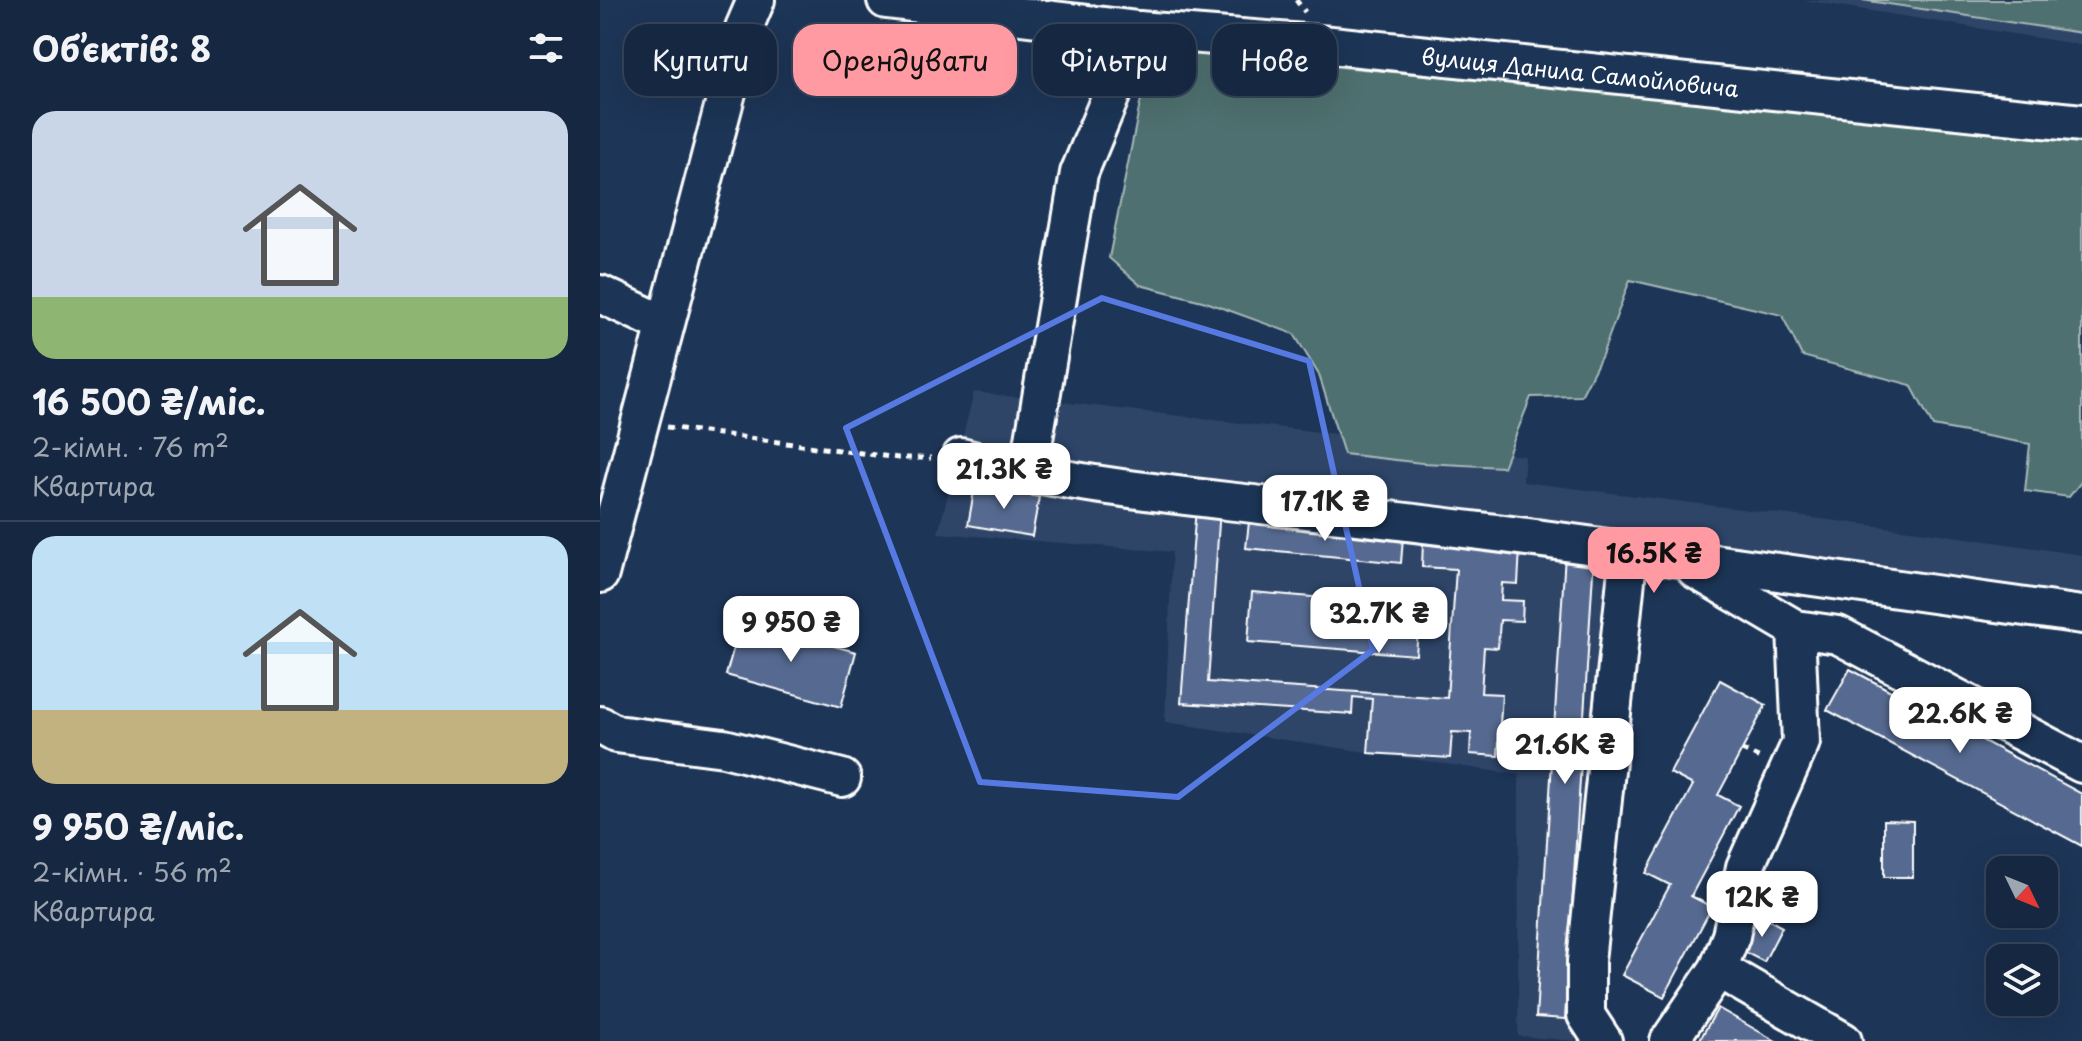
<!DOCTYPE html>
<html lang="uk">
<meta charset="utf-8">
<style>
body{margin:0;font-family:"Playpen Sans",sans-serif;background:#1f3048;color:#f1f3f6;height:100vh;display:flex;flex-direction:column;font-size:30px;white-space:nowrap}
*{box-sizing:border-box;margin:0}
p{font-size:26px;color:#9ea6b1}
.icon{flex:none;width:44px;height:44px;fill:none;stroke:currentColor;stroke-width:2;stroke-linecap:round;stroke-linejoin:round}
.map{position:relative;flex:1;overflow:hidden}
.sheet{display:flex;flex-direction:column;background:#162841;width:600px}
.sheet>*{flex:none}
.top-card{position:absolute;left:24px;top:24px;width:760px;height:72px;display:flex;gap:16px}
.needle{width:52px;rotate:133deg}
.fabs{position:absolute;left:1386px;top:856px;display:grid;gap:16px}
.fabs a{display:grid;place-items:center;width:72px;height:72px;border-radius:16px;background:#162841;box-shadow:0 8px 32px #0002,0 0 0 2px #35445a;font-size:40px}
.price{position:absolute;translate:-50% -68px;padding:0 18px;border-radius:16px;background:#fff;color:#222;font-size:26px;line-height:52px;filter:drop-shadow(0 2px 4px #0008)}
.price::after{content:'';position:absolute;left:50%;top:48px;width:24px;height:18px;margin-left:-12px;background:inherit;clip-path:polygon(0 0,100% 0,50% 100%)}
.price.current{background:#ff9aa2;color:#111}
ul{padding:0;list-style:none}
li{display:grid;align-content:center;gap:16px;height:424px;padding:0 32px}
li+li{border-top:2px solid #35445a}
li span{display:grid;place-items:center;height:248px;border-radius:24px;color:#555}
li>.icon{margin-inline-start:auto}
span .icon{width:144px;height:144px;fill:#fffc;stroke-width:1}
li b{font-size:34px}
h2{display:flex;justify-content:space-between;align-items:center;height:96px;padding:0 32px;font-size:34px}
.tag{padding:0 28px;border-radius:24px;background:#162841;box-shadow:0 8px 32px #0002,0 0 0 2px #35445a;font-size:28px;line-height:72px}
.tag.current{background:#ff9aa2;color:#111}
main{display:flex;flex:1;min-height:0}
.map>svg:first-child{display:block}
.built{fill:#2e4568}
.green{fill:#507070;stroke:#a8b8b8;stroke-width:2}
.building{fill:#576a91;stroke:#fff;stroke-width:2}
.lines{fill:none;stroke-linecap:round;stroke-linejoin:round}
.minor-casing{stroke:#fff;stroke-width:42}
.path{stroke:#fff;stroke-width:5;stroke-dasharray:6 6;stroke-linecap:butt}
.minor{stroke:#1d3557;stroke-width:36}
.marked{fill:none;stroke:#567ae2;stroke-width:6;stroke-linejoin:round}
.labels{text-anchor:middle;dominant-baseline:central;stroke-width:7;stroke-linejoin:round;paint-order:stroke}
.street-label{font-size:22px;fill:#fff;stroke:#1d3557}
</style>
<main>
<section class="sheet">
<h2>Об’єктів: 8<svg class="icon" aria-label="filters" viewBox="0 0 24 24"><path d="M4 7h16M4 17h16"/><circle cx="9" cy="7" r="2"/><circle cx="15" cy="17" r="2"/></svg></h2>
<ul>
<li><span style="background:linear-gradient(#c9d6e8 75%,#8fb573 0)"><svg class="icon" aria-label="home" viewBox="0 0 24 24"><path d="M3 11l9-7 9 7M6 9v11h12V9"/></svg></span><div><b>16 500 ₴/міс.</b><p>2-кімн. · 76 m²</p><p>Квартира</p></div></li>
<li><span style="background:linear-gradient(#bfe0f5 70%,#c2b280 0)"><svg class="icon" aria-label="home" viewBox="0 0 24 24"><path d="M3 11l9-7 9 7M6 9v11h12V9"/></svg></span><div><b>9 950 ₴/міс.</b><p>2-кімн. · 56 m²</p><p>Квартира</p></div></li>
</ul>
</section>
<div class="map">
<svg width="1482" height="1041" viewBox="0 0 1482 1041">
<rect width="100%" height="100%" fill="#1d3557"/>
<filter id="ink" filterUnits="userSpaceOnUse"><feTurbulence type="fractalNoise" baseFrequency=".0125" numOctaves="2"/><feDisplacementMap in="SourceGraphic" scale="16" xChannelSelector="R" yChannelSelector="G"/><feConvolveMatrix kernelMatrix="1 2 1 2 8 2 1 2 1" color-interpolation-filters="sRGB"/></filter>
<g filter="url(#ink)">
<path class="built" d="M1203,0H1482V45Z
M374,392L925,456L923,482L1326,532L1482,555V610L1010,565L975,1041L918,1036L919,775L565,722L572,552L338,533Z"/>
<path class="green" d="M1262,0H1482V33Z
M551,49L1482,137V481L1469,497L1425,491L1430,444L1333,426L1311,385L1202,356L1182,315L1030,280L1002,355L981,396L931,397L903,467L822,463L744,454L719,375L694,334L606,302L540,285L509,258Z"/>
<path class="building" d="M375,486L439,497L432,536L368,525Z
M596,507L620,508L608,682L847,698L856,569L822,567L823,541L920,548L918,584L902,583L901,600L923,601L922,621L900,620L898,648L884,647L881,693L902,694L898,756L870,754L871,733L852,732L850,758L768,753L772,699L753,697L752,714L581,703Z
M649,522L803,537L801,563L646,548Z
M965,554L994,556L965,1019L936,1017Z
M652,592L820,606L816,655L648,642Z
M141,621L256,652L241,707L126,675Z
M1250,669L1482,794V846L1227,710Z
M1120,680L1166,705L1118,795L1139,806L1091,896L1112,907L1064,997L1022,975L1070,885L1046,873L1093,785L1070,773Z
M1284,820L1313,821V877H1284Z
M1160,915L1182,927L1164,962L1141,950Z
M1118,1008L1158,1031L1176,1041H1099Z"/>
<g class="lines">
<defs>
<g id="minor">
<path id="s1" d="M286,0L538,30L731,45L1482,123"/>
<path d="M0,294L64,324"/>
<path d="M361,457C459,483 559,493 661,505C784,519 906,533 1029,551"/>
<path d="M428,475L479,173L538,30"/>
<path d="M1096,570L1196,629L1238,635L1482,764"/>
<path d="M0,574L144,28L156,0"/>
<path d="M1196,629L1201,742L1145,867L1131,936L1118,969L1243,1041"/>
<path d="M0,725L16,734L124,748L242,778"/>
<path d="M1003,1041L986,1015V961L1029,551L1482,615"/>
<path d="M1069,1041L1118,969"/>
</g>
</defs>
<use href="#minor" class="minor-casing"/>
<path class="path" d="M696,0L705,12
M67,427L298,458H331
M1142,750L1163,759"/>
<use href="#minor" class="minor"/>
</g>
</g>
<path class="marked" d="M502,298L709,361L773,650L578,797L380,782L246,428Z"/>
<g class="labels">
<g class="street-label">
<text stroke="none"><textPath href="#s1" startOffset="698">вулиця Данила Самойловича</textPath></text>
</g>
</g>
</svg>
<div class="fabs">
<a><svg class="needle" viewBox="-14 -14 28 28"><path d="M0-13l5 13h-10z" fill="#e53935"/><path d="M0 13l5-13h-10z" fill="#9ea6b1"/></svg></a>
<a><svg class="icon" aria-label="layers" viewBox="0 0 24 24"><path d="M12 4l9 5-9 5-9-5zM3 14l9 5 9-5"/></svg></a>
</div>
<b class="price" style="left:404px;top:511px">21.3K ₴</b>
<b class="price" style="left:725px;top:543px">17.1K ₴</b>
<b class="price current" style="left:1054px;top:595px">16.5K ₴</b>
<b class="price" style="left:779px;top:655px">32.7K ₴</b>
<b class="price" style="left:191px;top:664px">9 950 ₴</b>
<b class="price" style="left:1360px;top:755px">22.6K ₴</b>
<b class="price" style="left:965px;top:786px">21.6K ₴</b>
<b class="price" style="left:1162px;top:939px">12K ₴</b>
<div class="top-card">
<a class="tag">Купити</a>
<a class="tag current">Орендувати</a>
<a class="tag">Фільтри</a>
<a class="tag">Нове</a>
</div>
</div>
</main>
